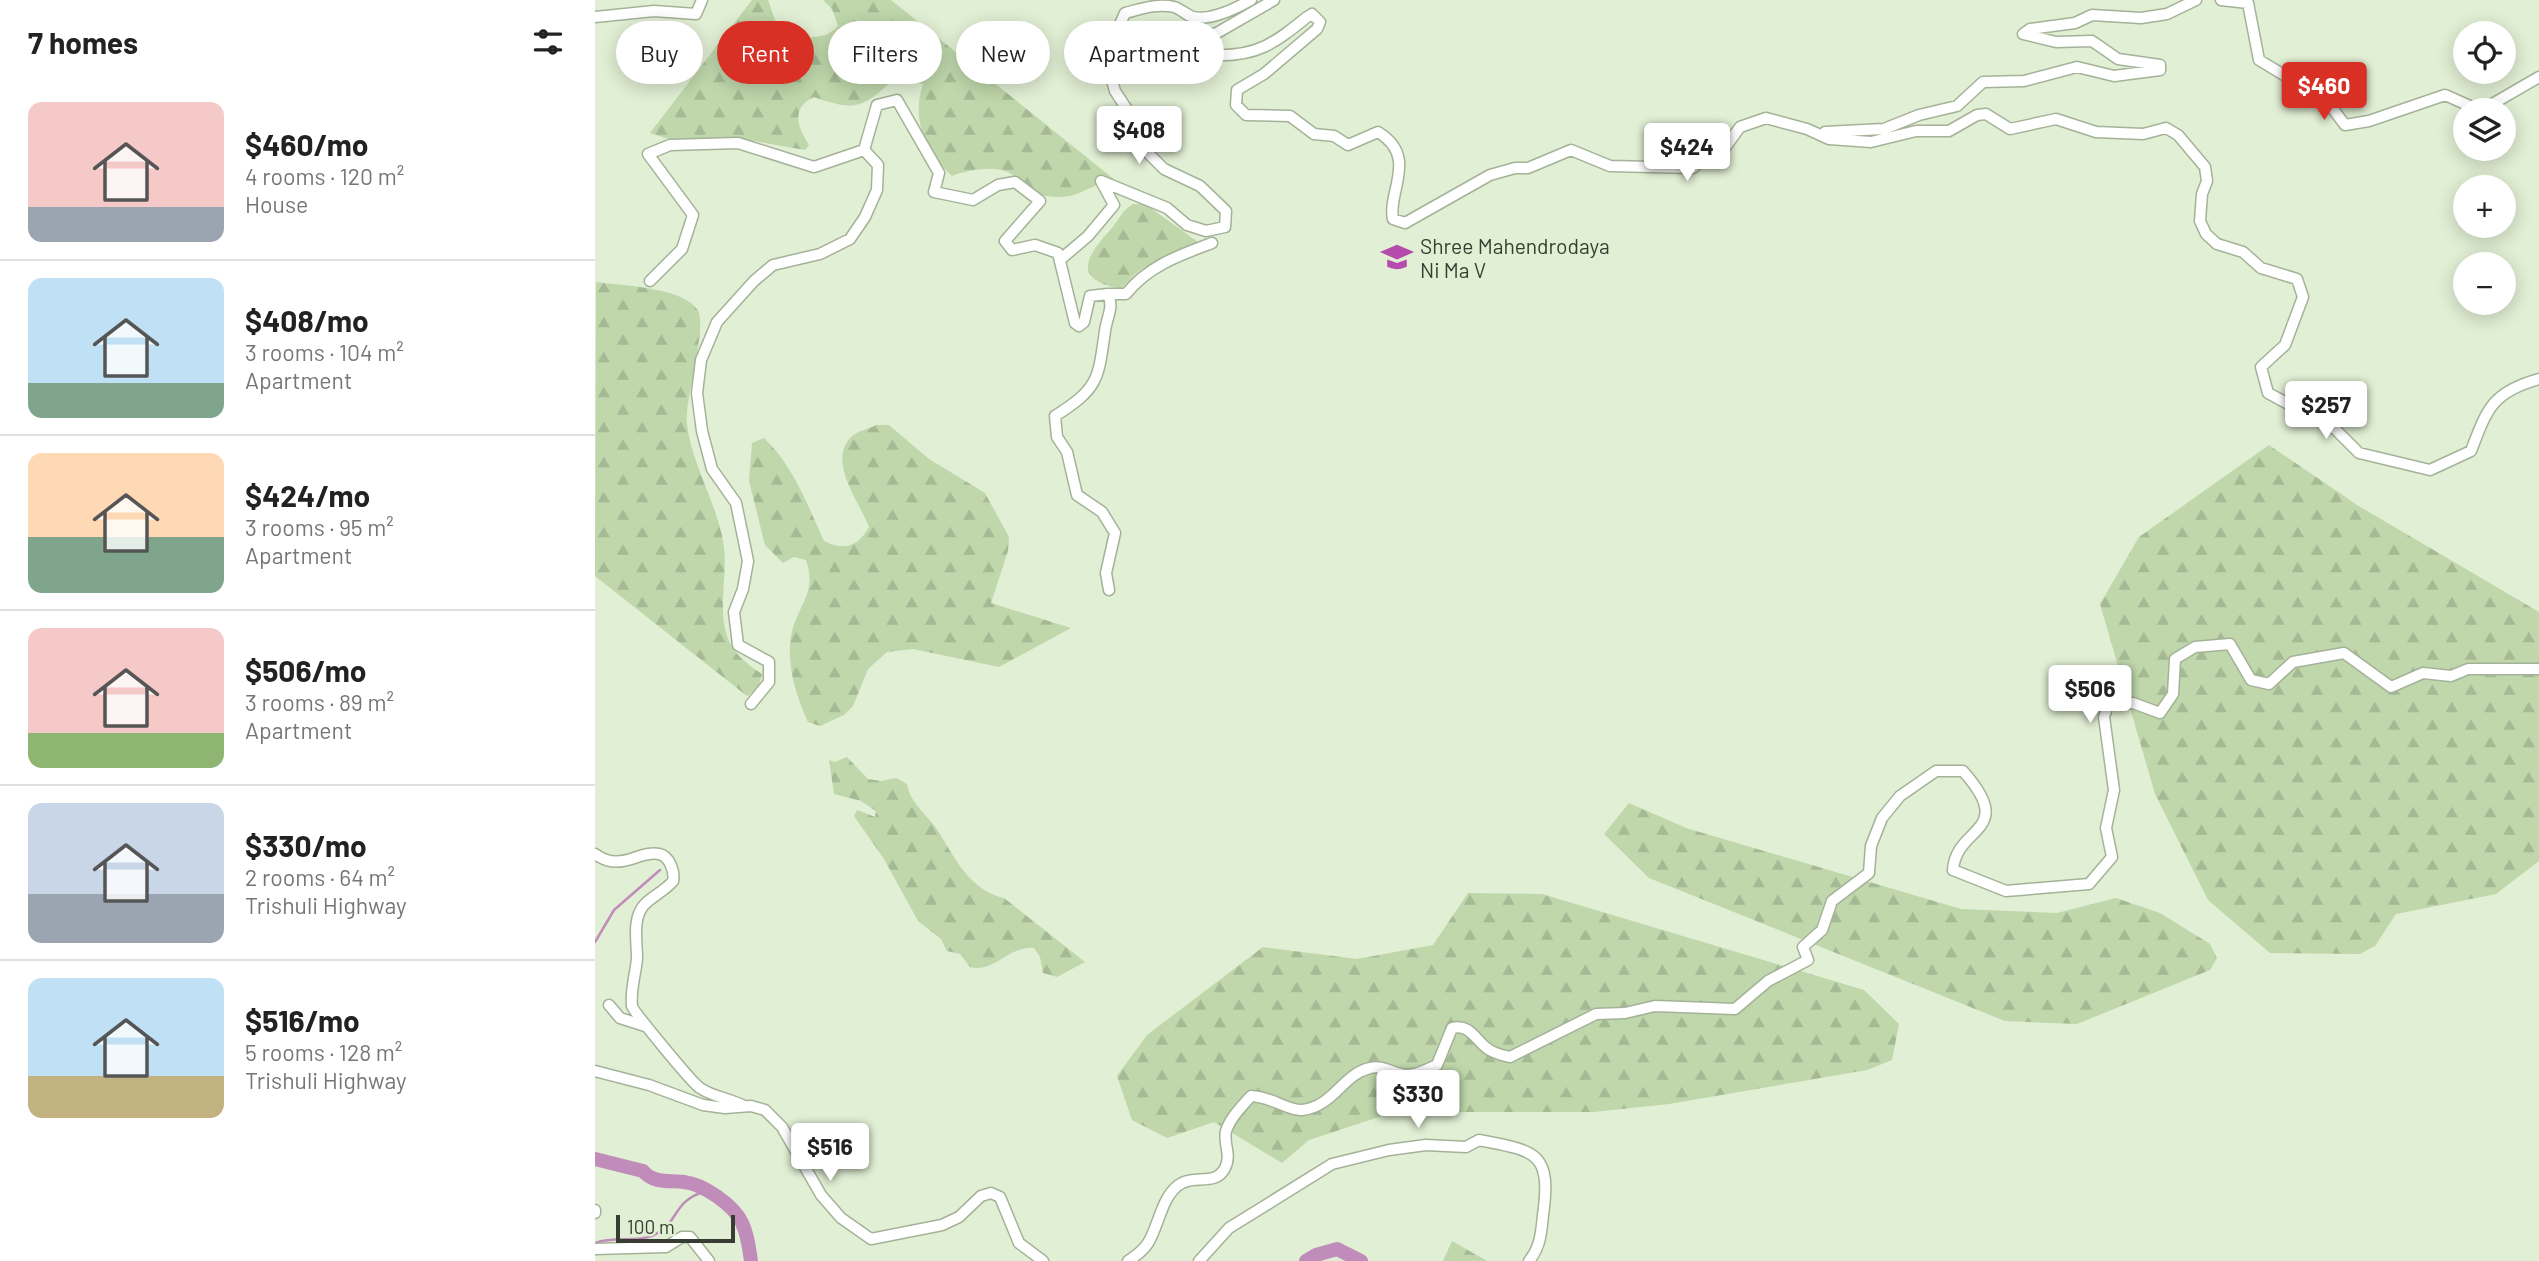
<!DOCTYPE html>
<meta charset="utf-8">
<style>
body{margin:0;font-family:Barlow,sans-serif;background:#f2f2f2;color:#222;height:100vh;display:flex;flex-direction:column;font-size:26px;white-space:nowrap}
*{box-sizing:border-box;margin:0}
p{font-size:23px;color:#767676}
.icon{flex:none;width:38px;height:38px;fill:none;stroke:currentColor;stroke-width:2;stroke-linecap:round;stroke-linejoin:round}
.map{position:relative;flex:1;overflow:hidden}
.sheet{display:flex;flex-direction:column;background:#fff;width:595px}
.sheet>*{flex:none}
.hud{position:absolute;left:21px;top:21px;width:665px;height:63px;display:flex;gap:14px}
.tools{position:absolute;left:1858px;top:21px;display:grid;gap:14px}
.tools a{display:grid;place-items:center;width:63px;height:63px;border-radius:50%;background:#fff;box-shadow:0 4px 18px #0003;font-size:35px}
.scale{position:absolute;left:21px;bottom:18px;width:119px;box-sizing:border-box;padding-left:7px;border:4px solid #373d32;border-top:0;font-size:19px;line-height:24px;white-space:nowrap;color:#373d32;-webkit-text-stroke:5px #e1efd4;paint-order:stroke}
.price{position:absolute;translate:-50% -60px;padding:0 16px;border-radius:7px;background:#fff;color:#222;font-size:23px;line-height:46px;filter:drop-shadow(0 2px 4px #0008)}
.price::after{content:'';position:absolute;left:50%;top:42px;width:21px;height:16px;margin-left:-10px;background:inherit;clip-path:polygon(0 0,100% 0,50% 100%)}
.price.current{background:#d93025;color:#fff}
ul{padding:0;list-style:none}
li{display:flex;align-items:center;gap:21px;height:175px;padding:0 28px}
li+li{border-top:2px solid #e0e0e0}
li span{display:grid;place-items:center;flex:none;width:196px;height:140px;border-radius:14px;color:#555}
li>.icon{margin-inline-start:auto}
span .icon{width:84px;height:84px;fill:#fffc;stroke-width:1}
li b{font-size:30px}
h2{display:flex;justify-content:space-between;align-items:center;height:84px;padding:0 28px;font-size:30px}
.chip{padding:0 24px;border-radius:32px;background:#fff;box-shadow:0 4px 18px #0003;font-size:24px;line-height:63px}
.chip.current{background:#d93025;color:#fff}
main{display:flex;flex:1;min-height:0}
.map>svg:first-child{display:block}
.forest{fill:url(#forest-firs)}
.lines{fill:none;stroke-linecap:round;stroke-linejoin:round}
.stream{stroke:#c08dba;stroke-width:2.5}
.river{stroke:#c08dba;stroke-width:14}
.minor-casing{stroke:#a4b298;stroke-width:13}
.minor{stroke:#fff;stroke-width:10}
.labels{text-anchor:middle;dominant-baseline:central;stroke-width:7;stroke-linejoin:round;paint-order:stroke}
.poi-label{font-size:21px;fill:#373d32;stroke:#e1efd4;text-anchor:start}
</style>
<main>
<section class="sheet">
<h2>7 homes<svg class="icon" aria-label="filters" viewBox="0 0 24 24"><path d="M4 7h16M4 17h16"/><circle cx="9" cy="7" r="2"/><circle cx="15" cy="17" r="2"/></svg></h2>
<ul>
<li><span style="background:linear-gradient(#f6c9c9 75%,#9aa5b1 0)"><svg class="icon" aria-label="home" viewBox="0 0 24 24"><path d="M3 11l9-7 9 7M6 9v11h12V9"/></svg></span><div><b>$460/mo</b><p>4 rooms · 120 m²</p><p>House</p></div></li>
<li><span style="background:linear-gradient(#bfe0f5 75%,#7fa58c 0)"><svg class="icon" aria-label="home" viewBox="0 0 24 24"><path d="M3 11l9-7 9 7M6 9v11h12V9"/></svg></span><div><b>$408/mo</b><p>3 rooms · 104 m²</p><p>Apartment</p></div></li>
<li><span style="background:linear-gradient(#ffd9b3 60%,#7fa58c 0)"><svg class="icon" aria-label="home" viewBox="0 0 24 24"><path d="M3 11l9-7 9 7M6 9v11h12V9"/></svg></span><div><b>$424/mo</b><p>3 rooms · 95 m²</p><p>Apartment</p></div></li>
<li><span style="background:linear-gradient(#f6c9c9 75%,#8fb573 0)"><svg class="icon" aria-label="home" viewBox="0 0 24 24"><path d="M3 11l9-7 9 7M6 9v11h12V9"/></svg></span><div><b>$506/mo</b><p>3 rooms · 89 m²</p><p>Apartment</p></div></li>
<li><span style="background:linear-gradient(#c9d6e8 65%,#9aa5b1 0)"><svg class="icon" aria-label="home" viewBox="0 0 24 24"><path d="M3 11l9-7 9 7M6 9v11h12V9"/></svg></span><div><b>$330/mo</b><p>2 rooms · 64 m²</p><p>Trishuli Highway</p></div></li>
<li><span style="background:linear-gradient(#bfe0f5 70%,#c2b280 0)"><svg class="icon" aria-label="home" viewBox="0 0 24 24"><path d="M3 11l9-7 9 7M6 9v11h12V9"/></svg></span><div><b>$516/mo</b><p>5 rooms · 128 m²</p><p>Trishuli Highway</p></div></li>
</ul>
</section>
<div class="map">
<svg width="1944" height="1261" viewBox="0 0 1944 1261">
<defs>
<pattern id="forest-firs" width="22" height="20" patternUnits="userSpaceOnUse" patternTransform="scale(1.75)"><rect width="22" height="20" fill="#bfd7ab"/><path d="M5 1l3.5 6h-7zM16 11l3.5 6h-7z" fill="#a5b994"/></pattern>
</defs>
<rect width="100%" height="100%" fill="#e1efd4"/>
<path class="forest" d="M157,0H173L184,31C203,36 227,44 243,26L237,9L228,0H296L520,180C500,182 484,198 463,197C453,197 434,193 427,186C424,183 423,179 420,177C406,163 373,170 357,176C330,152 316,118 328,84L300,78C268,108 261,112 219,97C195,108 203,128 214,145L210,150L153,140L74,139L55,133Z
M538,204H550L603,242C570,262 553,256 526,289C477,279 490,258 516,229C525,219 526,211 538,204Z
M1,282C28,286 86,287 102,309C114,324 89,398 92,424C96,462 121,502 128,541C134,572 122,605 132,636C138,654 152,664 167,674L164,687L152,696L0,576Z
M281,425H294L334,459L390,493L414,537L413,551L396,603L476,628L404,667L318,649L292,652L273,669L258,706L249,715L225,726L213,722C201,696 190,661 197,632C204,603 222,593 211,560L199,557L188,563L170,545L154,481L157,443L169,438C199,467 212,504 229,541C249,551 263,547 274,527C264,501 232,462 256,437C262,431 274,429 281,425Z
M1674,445L1762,505L1944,612V861L1901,894L1801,914L1780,946L1765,954L1675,953L1613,900L1560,794L1505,604L1544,537Z
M252,757L273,779L286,781L301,778L312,784C316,806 334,815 345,834C360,859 376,891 409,898L490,962L462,977L448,973L445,957L439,948C415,945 398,974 375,967L365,954L352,951L346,939L323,921L289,859L259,816L262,810L280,817L281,811L266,801L239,794L234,760L240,762Z
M1034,803L1091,828L1366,909L1462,913L1521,898L1565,913L1615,944L1622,958L1615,970L1482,1024L1410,1021L1054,878L1009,834Z
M873,893L947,894L1269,990L1304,1024L1297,1060L1272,1070L1074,1104L999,1112H799L714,1140L687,1163L619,1122L572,1138L537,1120L522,1076L552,1035L668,947L762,959L838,945Z
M857,1241L892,1261H848Z"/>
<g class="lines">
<path class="stream" d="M0,942L19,910L65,870
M0,1243C20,1235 43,1244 61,1234C85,1221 77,1201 111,1191"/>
<path class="river" d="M0,1159L48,1171C59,1184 74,1180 89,1182C108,1184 139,1205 147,1223C153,1235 154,1248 156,1261
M711,1261L721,1255L742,1249L766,1261"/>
<defs>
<path id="minor" d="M679,0L620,34L574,32L566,36L562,48L565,53C573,55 577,50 586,50C597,50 607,55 618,55C662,57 680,43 712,17L717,14L725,22L722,29L669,74L642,90L641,105L651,115L695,116L719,134L739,136L753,145L783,132C824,157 792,192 798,219L810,223L895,175L920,168H933L976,150L1015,166L1098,168L1110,157L1129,149L1145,127L1171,118L1212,129L1234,139L1276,142L1321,131H1354L1382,115L1391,114L1415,129L1461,119L1501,132L1548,134L1571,128L1583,135L1610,167L1612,181L1607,194L1605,221L1611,234L1622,244L1648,252L1666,268L1702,279L1708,297L1690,345L1666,367L1673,393L1740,429L1764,453L1835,470L1876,451C1892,409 1897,392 1944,379
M1626,0L1653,3L1664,60L1732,101L1750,125L1774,121L1850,95L1884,110
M0,17L59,11L101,14L107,0
M1887,110L1944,77
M1230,132L1289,129L1324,115L1362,106L1388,82L1429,81L1482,67L1519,76L1565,70V65L1523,59L1497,41L1461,42L1428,34L1435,29L1480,23L1497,15L1546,18L1572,14L1601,0
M466,259L493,236L519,205L506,181L572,208L592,225L611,231L630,227L631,211L605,186L569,169L548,148L542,125L520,91L513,67L517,42L530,13C546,9 562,3 579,7C586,9 591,15 598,17C616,21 640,9 656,0
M55,281L87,249L98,215L53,154L75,145L143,143L219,167L269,150
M513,294H531C553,266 585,255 617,243
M156,704L174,682V662L143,645L139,612L148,589L153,561L141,503L117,469L107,431L102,393L106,360L122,322L159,281L178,265L225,254L255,239L270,217L282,190L283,165L269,150L282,105L302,100L344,173L339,192L378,200L403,185L420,182L445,201L410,241L417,250L440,245L463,253L480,323L484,326L489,322L495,296L513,294C519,308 512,316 510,331C503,380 504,388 460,416L462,437L472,452L482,495L507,512L520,533L511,573L514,590
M0,854C26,873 43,850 64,854C75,856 80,873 78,881C70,891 57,896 49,905C37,919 42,941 42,958C41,973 35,990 37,1006C38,1011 97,1083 105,1088C118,1097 134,1098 149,1106
M14,1005L25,1018L50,1026
M0,1071L54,1085L108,1105L130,1108L156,1106L170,1110L187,1127L226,1195L246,1218L276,1239L347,1225L364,1217L386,1196L396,1193L405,1197L424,1243L448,1261
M0,1210V1213
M0,1249L71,1247L87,1237H95L114,1261
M533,1261C541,1256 548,1251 553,1243C564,1226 567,1193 587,1183C601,1175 621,1186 630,1168C637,1155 628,1144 631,1131C635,1118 647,1106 656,1096C678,1097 693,1111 707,1110C738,1107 748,1074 775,1068C787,1065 795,1072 806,1074C819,1077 830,1070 842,1065L857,1028C875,1023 881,1041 893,1049C900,1054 907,1055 915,1057L1001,1014L1030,1013L1060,1006L1140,1009L1173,981L1213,960L1208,947L1227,930L1237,901L1274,873L1276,846L1287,818L1305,796L1341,771H1368C1423,833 1361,825 1358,870L1411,891L1494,884L1517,857L1511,828L1519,790L1509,717L1513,705L1538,703L1565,713L1578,694L1580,659L1600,647L1635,644L1656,680L1674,684L1698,662L1749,653L1796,687L1828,673L1856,676L1873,669H1944
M604,1261L634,1228L737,1164L794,1150L831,1145L871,1147L884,1140C940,1151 957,1151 948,1215C946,1233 946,1246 934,1261"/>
</defs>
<use href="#minor" class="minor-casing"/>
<use href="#minor" class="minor"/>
</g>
<defs>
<symbol id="school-bare" viewBox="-9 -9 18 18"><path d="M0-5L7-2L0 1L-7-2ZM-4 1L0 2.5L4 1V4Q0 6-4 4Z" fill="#b54bad" stroke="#e1efd4" stroke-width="2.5" paint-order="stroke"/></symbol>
</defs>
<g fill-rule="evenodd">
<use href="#school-bare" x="780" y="235" width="44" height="44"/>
</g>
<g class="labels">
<g class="poi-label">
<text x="825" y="245">Shree Mahendrodaya<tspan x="825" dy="24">Ni Ma V</tspan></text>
</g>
</g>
</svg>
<div class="tools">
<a><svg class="icon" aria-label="locate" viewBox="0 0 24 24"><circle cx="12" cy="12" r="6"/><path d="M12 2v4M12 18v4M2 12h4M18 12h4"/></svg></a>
<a><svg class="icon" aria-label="layers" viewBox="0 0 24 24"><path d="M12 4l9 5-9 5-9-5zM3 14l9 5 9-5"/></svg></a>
<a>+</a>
<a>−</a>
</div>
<div class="scale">100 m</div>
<b class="price current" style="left:1729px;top:122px">$460</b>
<b class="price" style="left:544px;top:166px">$408</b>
<b class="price" style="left:1092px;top:183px">$424</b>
<b class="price" style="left:1731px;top:441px">$257</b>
<b class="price" style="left:1495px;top:725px">$506</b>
<b class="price" style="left:823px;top:1130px">$330</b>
<b class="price" style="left:235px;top:1183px">$516</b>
<div class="hud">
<a class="chip">Buy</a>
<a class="chip current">Rent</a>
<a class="chip">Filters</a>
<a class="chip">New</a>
<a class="chip">Apartment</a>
</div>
</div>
</main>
